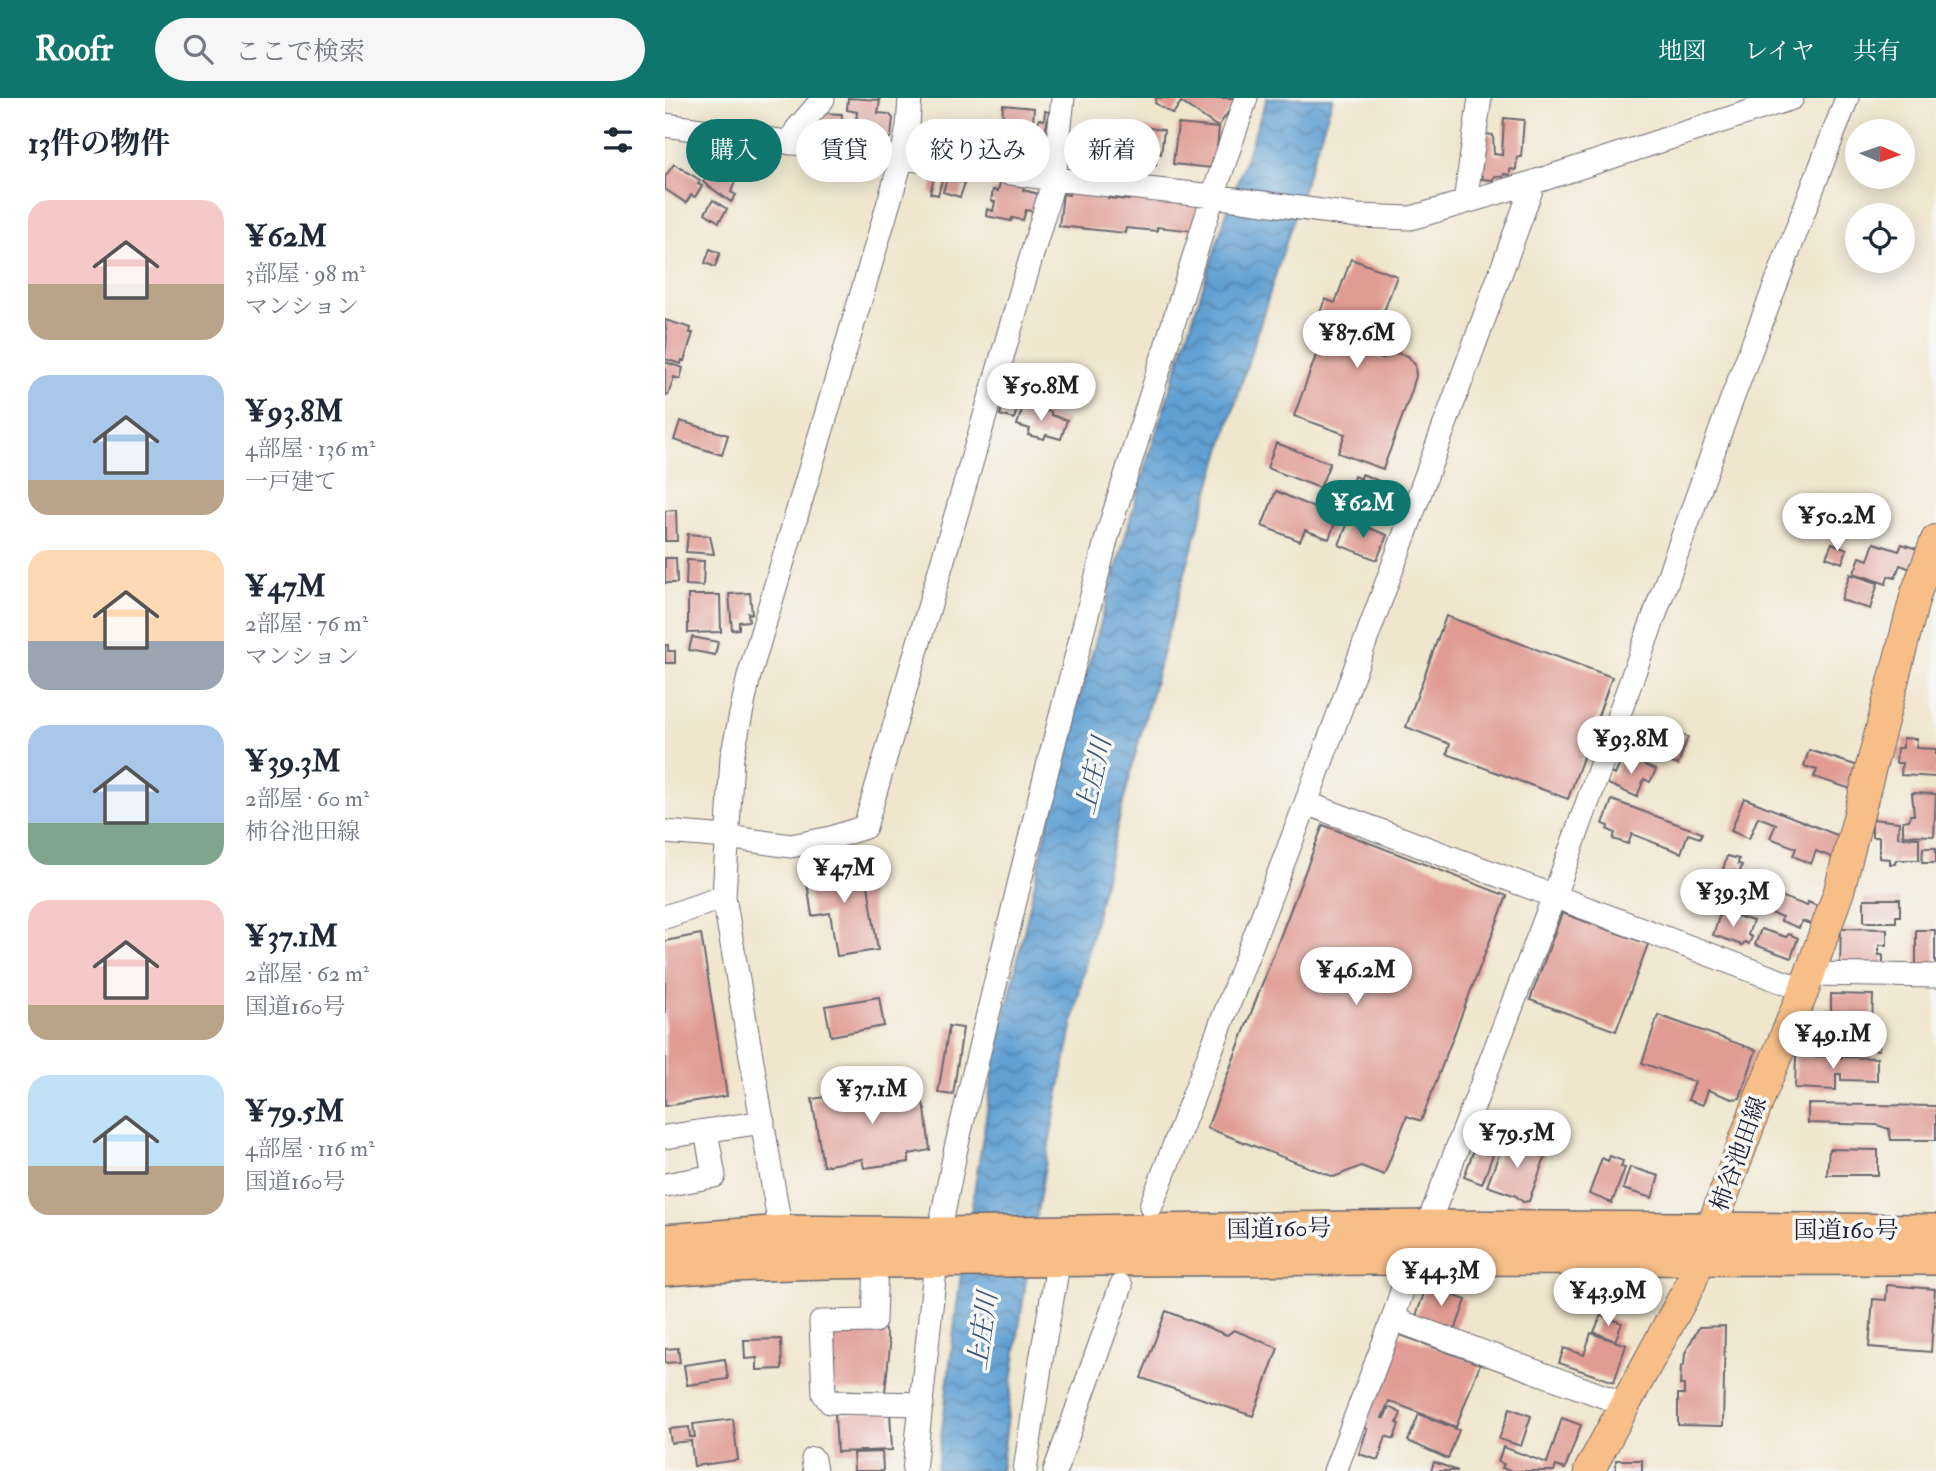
<!DOCTYPE html>
<html lang="ja">
<meta charset="utf-8">
<style>
body{margin:0;font-family:"IM FELL Double Pica","Noto Serif JP",serif;background:#f6f6f7;color:#1f2937;height:100vh;display:flex;flex-direction:column;font-size:26px;white-space:nowrap}
*{box-sizing:border-box;margin:0}
p{font-size:23px;color:#747a83}
.icon{flex:none;width:38px;height:38px;fill:none;stroke:currentColor;stroke-width:2;stroke-linecap:round;stroke-linejoin:round}
.map{position:relative;flex:1;overflow:hidden}
.side{display:flex;flex-direction:column;background:#fff;width:665px}
.side>*{flex:none}
.top-card{position:absolute;left:21px;top:21px;width:665px;height:63px;display:flex;gap:14px}
.needle{width:46px;rotate:92deg}
.controls{position:absolute;left:1180px;top:21px;display:grid;gap:14px}
.controls a{display:grid;place-items:center;width:70px;height:70px;border-radius:50%;background:#fff;box-shadow:0 4px 18px #0003;font-size:35px}
.price{position:absolute;translate:-50% -60px;padding:0 16px;border-radius:24px;background:#fff;color:#222;font-size:23px;line-height:46px;filter:drop-shadow(0 2px 4px #0008)}
.price::after{content:'';position:absolute;left:50%;top:42px;width:21px;height:16px;margin-left:-10px;background:inherit;clip-path:polygon(0 0,100% 0,50% 100%)}
.price.current{background:#0f766e;color:#fff}
ul{padding:0;list-style:none}
li{display:flex;align-items:center;gap:21px;height:175px;padding:0 28px}
li span{display:grid;place-items:center;flex:none;width:196px;height:140px;border-radius:21px;color:#555}
li>.icon{margin-inline-start:auto}
span .icon{width:84px;height:84px;fill:#fffc;stroke-width:1}
li b{font-size:30px}
h2{display:flex;justify-content:space-between;align-items:center;height:84px;padding:0 28px;font-size:30px}
.pill{padding:0 24px;border-radius:32px;background:#fff;box-shadow:0 4px 18px #0003;font-size:24px;line-height:63px}
.pill.current{background:#0f766e;color:#fff}
header{display:flex;align-items:center;gap:42px;box-sizing:border-box;height:98px;padding:0 35px;background:#0f766e;color:#fff}
header strong{font-size:33px}
nav{display:flex;gap:38px;margin-inline-start:auto;font-size:24px}
.search{width:490px;height:63px;background:#f6f6f7;display:flex;align-items:center;gap:18px;box-sizing:border-box;padding:0 24px;border-radius:38px;color:#747a83;font-size:26px}
main{display:flex;flex:1;min-height:0}
.map>svg:first-child{display:block}
.water{fill:url(#water-waves);stroke:#416187;stroke-width:2}
.building{fill:#e09b94}
.lines{fill:none;stroke-linecap:round;stroke-linejoin:round}
.minor-casing{stroke:#6a676e;stroke-width:25}
.major-casing{stroke:#6a676e;stroke-width:32}
.highway-casing{stroke:#6a676e;stroke-width:36}
.minor{stroke:#fff;stroke-width:23}
.major{stroke:#f7be88;stroke-width:30}
.highway{stroke:#f7be88;stroke-width:33}
.labels{text-anchor:middle;dominant-baseline:central;stroke-width:7;stroke-linejoin:round;paint-order:stroke}
.street-label{font-size:24px;fill:#22223b;stroke:#f6f6f2}
.water-label{font-size:26px;font-style:italic;fill:#3b5478;stroke:#f6f6f2}
</style>
<header>
<strong>Roofr</strong>
<div class="search"><svg class="icon" aria-label="search" viewBox="0 0 24 24"><circle cx="10" cy="10" r="6"/><path d="M15 15l6 6"/></svg>ここで検索</div>
<nav><a>地図</a><a>レイヤ</a><a>共有</a></nav>
</header>
<main>
<section class="side">
<h2>13件の物件<svg class="icon" aria-label="filters" viewBox="0 0 24 24"><path d="M4 7h16M4 17h16"/><circle cx="9" cy="7" r="2"/><circle cx="15" cy="17" r="2"/></svg></h2>
<ul>
<li><span style="background:linear-gradient(#f6c9c9 60%,#b9a48a 0)"><svg class="icon" aria-label="home" viewBox="0 0 24 24"><path d="M3 11l9-7 9 7M6 9v11h12V9"/></svg></span><div><b>¥62M</b><p>3部屋 · 98 m²</p><p>マンション</p></div></li>
<li><span style="background:linear-gradient(#a9c7e8 75%,#b9a48a 0)"><svg class="icon" aria-label="home" viewBox="0 0 24 24"><path d="M3 11l9-7 9 7M6 9v11h12V9"/></svg></span><div><b>¥93.8M</b><p>4部屋 · 136 m²</p><p>一戸建て</p></div></li>
<li><span style="background:linear-gradient(#ffd9b3 65%,#9aa5b1 0)"><svg class="icon" aria-label="home" viewBox="0 0 24 24"><path d="M3 11l9-7 9 7M6 9v11h12V9"/></svg></span><div><b>¥47M</b><p>2部屋 · 76 m²</p><p>マンション</p></div></li>
<li><span style="background:linear-gradient(#a9c7e8 70%,#7fa58c 0)"><svg class="icon" aria-label="home" viewBox="0 0 24 24"><path d="M3 11l9-7 9 7M6 9v11h12V9"/></svg></span><div><b>¥39.3M</b><p>2部屋 · 60 m²</p><p>柿谷池田線</p></div></li>
<li><span style="background:linear-gradient(#f6c9c9 75%,#b9a48a 0)"><svg class="icon" aria-label="home" viewBox="0 0 24 24"><path d="M3 11l9-7 9 7M6 9v11h12V9"/></svg></span><div><b>¥37.1M</b><p>2部屋 · 62 m²</p><p>国道160号</p></div></li>
<li><span style="background:linear-gradient(#bfe0f5 65%,#b9a48a 0)"><svg class="icon" aria-label="home" viewBox="0 0 24 24"><path d="M3 11l9-7 9 7M6 9v11h12V9"/></svg></span><div><b>¥79.5M</b><p>4部屋 · 116 m²</p><p>国道160号</p></div></li>
</ul>
</section>
<div class="map">
<svg width="1271" height="1373" viewBox="0 0 1271 1373">
<defs>
<pattern id="water-waves" width="16" height="10" patternUnits="userSpaceOnUse" patternTransform="scale(1.75)"><rect width="16" height="10" fill="#60a0d3"/><path d="M0 5q4-4 8 0t8 0" fill="none" stroke="#4f82ac"/></pattern>
</defs>
<rect width="100%" height="100%" fill="#f6f6f2"/>
<filter id="ink" filterUnits="userSpaceOnUse"><feTurbulence type="fractalNoise" baseFrequency=".0143" numOctaves="2"/><feDisplacementMap in="SourceGraphic" scale="14" xChannelSelector="R" yChannelSelector="G"/><feConvolveMatrix kernelMatrix="1 2 1 2 8 2 1 2 1" color-interpolation-filters="sRGB"/></filter>
<filter id="wash" filterUnits="userSpaceOnUse"><feTurbulence type="fractalNoise" baseFrequency=".00686" numOctaves="4" result="noise"/><feDisplacementMap in="SourceGraphic" scale="28" xChannelSelector="R" yChannelSelector="G"/><feGaussianBlur stdDeviation="1.57" result="paint"/><feColorMatrix in="noise" values="0 0 0 0 0 0 0 0 0 0 0 0 0 0 0 0 0 1.4 0 .05"/><feComposite in="paint" operator="in"/></filter>
<g filter="url(#wash)">
<rect width="100%" height="100%" fill="#f0e6ce"/>
<path class="water" d="M602,0H668C584,254 504,511 442,771C410,907 382,1045 361,1183C351,1246 344,1310 336,1373H272L295,1183L330,962L400,651L480,369L562,114Z"/>
<g id="blocks">
<path class="building" d="M183,0L215,2L213,15L224,16L228,20L226,39L218,44L189,41L192,14L182,12Z
M491,0H570L572,1L553,29L516,4L508,16L490,5Z
M338,7L369,10L368,25H365V27L373,28L374,21L379,22L380,13L384,14L380,35H388L386,59L354,56L357,24L337,23Z
M152,15L177,16L176,34L151,32Z
M839,20L859,22L856,59H852L851,72L845,71V77L839,76L838,79L829,78L828,82L817,81V78L813,77V72L816,73L817,69L811,68L814,35L828,37L829,56L837,57Z
M325,23L332,24L328,48L321,47Z
M460,26L499,32L496,56L492,55L491,68L458,64L460,51L457,50Z
M513,26L554,30L551,60H548L547,70L508,66Z
M52,64L70,76L68,78L71,81L66,94L71,97L66,104L38,84Z
M9,66L35,82L33,86L37,88L30,99L26,97L21,105L0,91V79Z
M270,76L278,78L273,97L265,95Z
M282,80L300,85L295,99L278,94Z
M335,84L359,89L358,92L378,97L374,115L361,112L358,122L347,120L346,123L321,118L322,111L328,113L330,104L326,103L328,92L333,93Z
M405,92L443,96V100L464,102L465,97L533,106L530,133L492,129V133L461,130L460,135L394,128L398,96L404,97Z
M48,102L62,111L54,124L40,115Z
M45,151L55,155L50,169L40,165Z
M686,161L732,178L708,243L701,241L697,254L717,261L731,255L743,258L750,267L751,278L746,295L718,371L673,355L680,336L629,318L653,252L643,248L660,201L670,205Z
M0,222L26,230L25,235H28L19,263L17,262L16,266L0,261L2,239Z
M0,264L18,270L15,281L9,279L3,297L0,296Z
M340,300L354,304L349,321L335,317Z
M359,305L386,314V317L402,322L396,341L381,337L379,341L363,337L365,331L352,327Z
M15,323L63,337L57,357L9,342Z
M611,345L665,365L655,390L602,370Z
M697,376L726,388L713,420L686,409L694,388L687,385L689,378L696,381Z
M611,393L672,420L664,441L640,432L635,443L597,428Z
M11,412L12,443H0V413Z
M684,422L722,437L712,462L674,447Z
M23,436L45,438L49,456L21,454Z
M1167,445L1182,451L1177,465L1161,459Z
M1209,445L1234,453L1237,446L1252,451L1246,471L1235,467L1230,480L1223,478L1221,486L1189,475L1195,459L1203,462Z
M0,460H11L12,485H0Z
M22,462L39,463L38,488L21,487Z
M1185,476L1213,485L1205,511L1176,502Z
M85,495L87,516L83,515L84,523L74,524V531L67,532L64,496Z
M23,497H55L56,534L23,535Z
M781,518L947,579L903,701L782,656L785,646L741,629Z
M27,539L53,544L50,557L24,552Z
M0,547H3V553H10V565H0Z
M978,622L1023,639L1013,667L967,650Z
M1238,640L1252,641L1251,650L1271,651V679L1236,677L1237,665H1231L1232,650H1238Z
M1144,652L1196,669L1189,692L1149,679L1152,672L1139,668Z
M958,658L991,672L985,684L979,681L972,699L941,685L945,675L950,677Z
M1247,695L1271,696L1269,738L1238,737V723L1244,722L1245,717H1249Z
M1079,700L1177,739L1169,760L1151,753L1146,766L1128,758L1131,750L1105,740L1111,726L1093,719L1084,741L1066,733Z
M947,702L1037,735L1035,740L1023,736L1016,755L967,736L963,746L948,741L950,735L942,731L944,728L938,726Z
M1207,721L1234,724L1233,739L1254,740V762H1231L1230,766H1225V761L1214,760V739H1207Z
M658,727L842,798L756,1023L742,1018L719,1077L696,1068L669,1079L542,1030Z
M1258,750H1271V765H1257Z
M1062,758L1074,761L1073,766L1077,767L1074,776L1070,773L1068,779L1057,775Z
M199,762L213,852L172,858L165,815L147,818L140,771Z
M1107,795L1142,808L1143,804L1157,810L1151,828L1137,823L1134,830L1116,823L1117,819L1100,813Z
M1199,801H1235V818H1231V824H1199Z
M1056,813L1088,823L1083,837L1087,839L1084,846L1080,844L1077,847L1048,837Z
M897,815L983,846L951,933L865,902Z
M1176,830L1222,831V847H1214V857H1218V867H1175Z
M1096,831L1121,839L1124,836L1133,840L1126,860L1090,847Z
M1251,832H1270V867H1251Z
M36,836L62,998L0,1008V843Z
M1166,896L1208,897L1207,932L1167,931V925H1161V914H1166Z
M214,899L219,928L166,938L160,908Z
M993,917L1091,952L1075,1000L1067,1001L1043,992L1038,1007L1023,1002L1030,984L977,965Z
M284,928L298,930L288,997L273,995Z
M1183,933L1215,934L1214,952L1182,951Z
M1160,938H1176L1175,954H1159Z
M1131,958L1212,960V983L1176,982V976H1171V992L1130,990Z
M249,985L260,1011L265,1052L244,1056V1064L199,1070L197,1061L158,1068L147,1001Z
M1143,1006L1271,1008V1042H1226L1224,1031L1212,1027L1143,1025Z
M817,1030L835,1037L817,1086L799,1079Z
M840,1041L881,1056L864,1103L858,1104L851,1098L822,1088Z
M1164,1051L1213,1052V1077H1162Z
M945,1058L958,1063L956,1069L960,1070L947,1105L924,1096L937,1060L943,1063Z
M965,1069L994,1078L987,1100L958,1091Z
M762,1187L801,1202L790,1232L751,1218Z
M1222,1187L1270,1191L1266,1254L1204,1249L1208,1201L1221,1202Z
M501,1213L562,1237L569,1232L613,1250L588,1318L476,1280Z
M936,1217L957,1225L950,1243L929,1234Z
M186,1228L219,1230L225,1248L220,1294L164,1292L167,1232Z
M1060,1228L1058,1328L1013,1327V1296H1019V1287H1015L1016,1268L1019,1267L1020,1255L1034,1229Z
M730,1235L815,1266L791,1329L724,1303L717,1320H719L724,1309L736,1315L732,1325L734,1326L729,1341L721,1338L713,1362L694,1356L702,1331L695,1328Z
M926,1235L961,1247L949,1284L894,1265L899,1250L919,1257Z
M116,1241L117,1271L92,1272V1260L80,1261L79,1242Z
M13,1250L15,1264L0,1265V1251Z
M60,1261L63,1281L22,1287L19,1267Z
M845,1310L866,1318L856,1348L834,1341Z
M225,1313L227,1352L172,1354L170,1316Z
M754,1316L794,1332L783,1361L743,1343Z
M897,1320L916,1327L900,1371L891,1368L889,1373H846L837,1370L839,1366L833,1364L838,1349L882,1365Z
M68,1321L73,1362L29,1368L26,1343L6,1345L4,1331L24,1329L25,1339H30L28,1326Z
M217,1354L218,1373H189L188,1355Z
M951,1362H977V1373H951Z
M769,1364L793,1373H766Z"/>
</g>
</g>
<g filter="url(#ink)">
<use href="#blocks" fill-opacity="0" stroke="#6a676e" stroke-width="2"/>
<g class="lines">
<defs>
<path id="minor" d="M0,27L389,81L548,98L693,118L746,120L869,84L1127,0
M125,45L132,31L158,1
M800,104L815,0
M641,705L1139,892
M0,734L62,739L126,748L166,740L200,729L389,81L398,0
M0,819L59,799
M1144,876L1271,878
M0,1039L98,1024
M0,1087L49,1078L41,1033
M486,1108L641,705L869,84
M274,1136L291,1050L374,703L443,435L548,98L581,0
M118,1146L59,799L67,659L84,578L237,60L243,28L245,0
M211,1162L209,1223L156,1224L159,1296L165,1304L257,1306
M728,1221L962,1307
M148,1361L150,1373
M249,1373L271,1162
M360,1373L376,1262L394,1162
M390,1373L456,1188
M670,1373L728,1221L748,1158L762,1129L889,798L1067,301L1182,0"/>
<path id="major" d="M924,1373L1025,1187L1097,994L1139,892L1174,793L1251,495L1271,442"/>
<path id="highway" d="M0,1143L118,1134L274,1136L762,1129L1271,1133
M0,1171C145,1161 289,1163 434,1161C713,1159 992,1161 1271,1160"/>
</defs>
<use href="#minor" class="minor-casing"/>
<use href="#major" class="major-casing"/>
<use href="#highway" class="highway-casing"/>
<use href="#minor" class="minor"/>
<use href="#major" class="major"/>
<use href="#highway" class="highway"/>
</g>
</g>
<g class="labels">
<g class="street-label">
<text transform="translate(1074 1056) rotate(-70)">柿谷池田線</text>
<text transform="translate(614 1131) rotate(-1)">国道160号</text>
<text x="1181" y="1132">国道160号</text>
</g>
<g class="water-label">
<text transform="translate(429 678) rotate(-77)">上庄川</text>
<text transform="translate(318 1233) rotate(-82)">上庄川</text>
</g>
</g>
</svg>
<div class="controls">
<a><svg class="needle" viewBox="-14 -14 28 28"><path d="M0-13l5 13h-10z" fill="#e53935"/><path d="M0 13l5-13h-10z" fill="#747a83"/></svg></a>
<a><svg class="icon" aria-label="locate" viewBox="0 0 24 24"><circle cx="12" cy="12" r="6"/><path d="M12 2v4M12 18v4M2 12h4M18 12h4"/></svg></a>
</div>
<b class="price" style="left:692px;top:272px">¥87.6M</b>
<b class="price" style="left:376px;top:325px">¥50.8M</b>
<b class="price current" style="left:698px;top:442px">¥62M</b>
<b class="price" style="left:1172px;top:455px">¥50.2M</b>
<b class="price" style="left:966px;top:678px">¥93.8M</b>
<b class="price" style="left:179px;top:807px">¥47M</b>
<b class="price" style="left:1068px;top:831px">¥39.3M</b>
<b class="price" style="left:691px;top:909px">¥46.2M</b>
<b class="price" style="left:1168px;top:973px">¥49.1M</b>
<b class="price" style="left:207px;top:1028px">¥37.1M</b>
<b class="price" style="left:852px;top:1072px">¥79.5M</b>
<b class="price" style="left:776px;top:1210px">¥44.3M</b>
<b class="price" style="left:943px;top:1230px">¥43.9M</b>
<div class="top-card">
<a class="pill current">購入</a>
<a class="pill">賃貸</a>
<a class="pill">絞り込み</a>
<a class="pill">新着</a>
</div>
</div>
</main>
